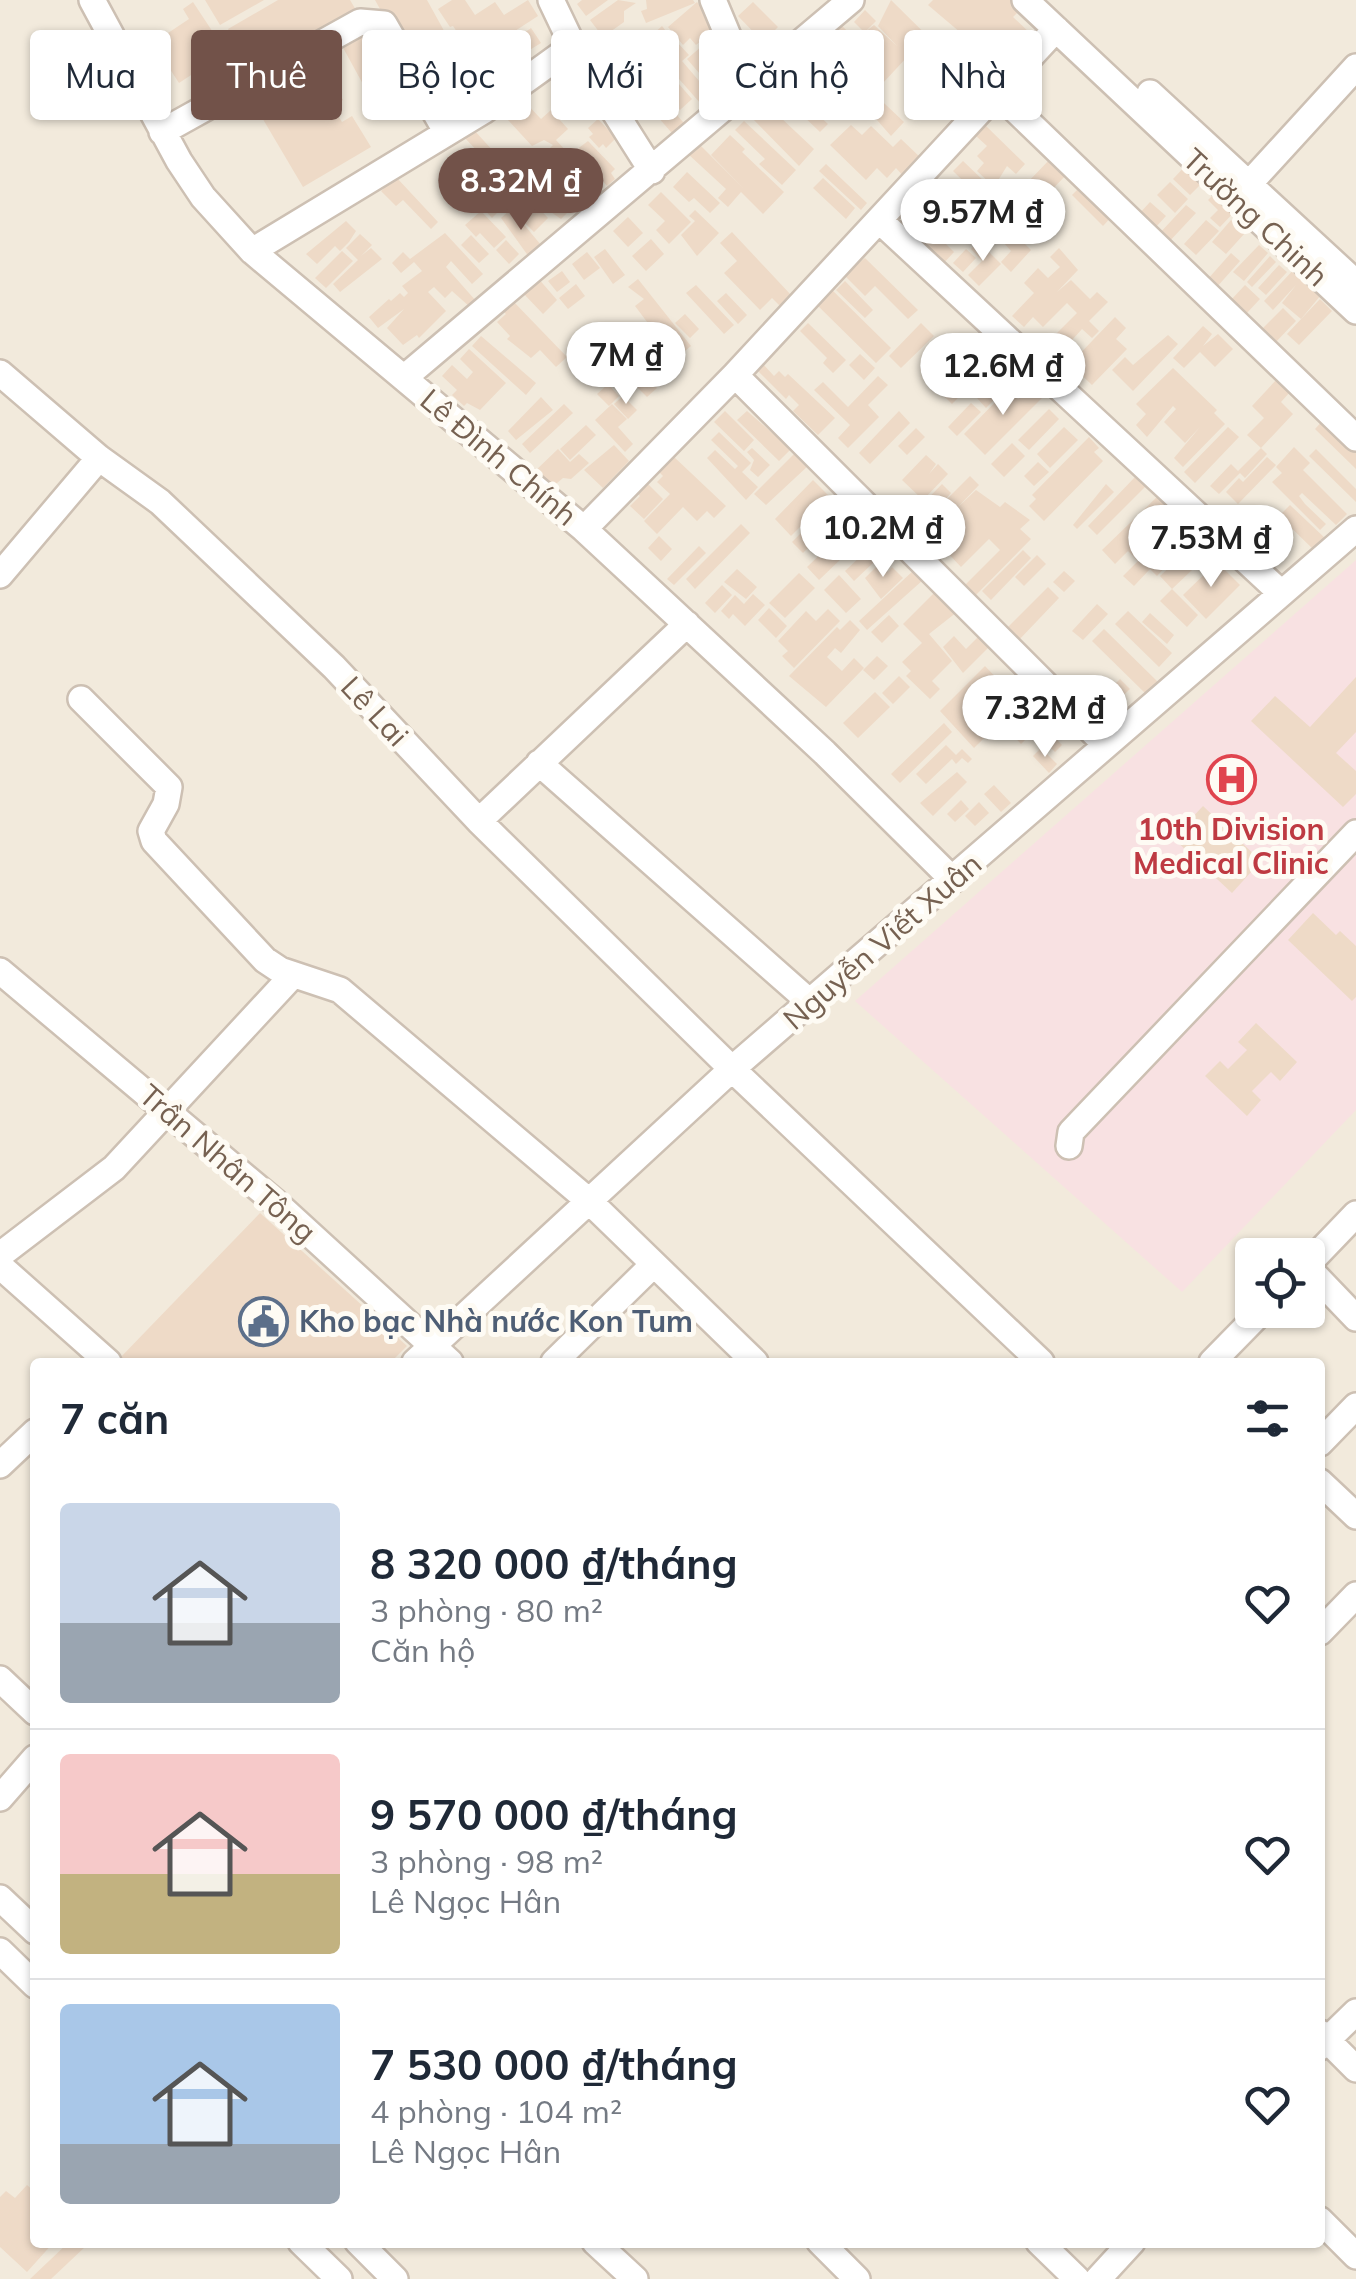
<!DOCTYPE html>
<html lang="vi">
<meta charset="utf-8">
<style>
body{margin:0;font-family:Mulish,sans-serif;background:#f6f6f7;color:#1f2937;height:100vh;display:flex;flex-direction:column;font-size:38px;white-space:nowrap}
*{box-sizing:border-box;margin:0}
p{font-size:32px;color:#747a83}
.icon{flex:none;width:55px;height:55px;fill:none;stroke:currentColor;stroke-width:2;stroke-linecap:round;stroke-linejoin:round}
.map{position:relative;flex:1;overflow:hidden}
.panel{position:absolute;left:30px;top:1358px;width:1295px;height:890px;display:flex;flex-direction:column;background:#fff;border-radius:10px;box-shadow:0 2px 8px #0004}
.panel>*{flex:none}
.hud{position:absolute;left:30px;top:30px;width:1298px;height:90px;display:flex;gap:20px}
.tools{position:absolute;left:1235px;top:1238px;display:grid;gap:20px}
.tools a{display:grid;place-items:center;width:90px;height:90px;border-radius:10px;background:#fff;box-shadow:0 2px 8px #0004;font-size:50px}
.price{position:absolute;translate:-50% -85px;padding:0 22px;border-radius:35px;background:#fff;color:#222;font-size:32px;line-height:65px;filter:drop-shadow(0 2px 5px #0008)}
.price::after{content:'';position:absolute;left:50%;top:60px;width:30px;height:22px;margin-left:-15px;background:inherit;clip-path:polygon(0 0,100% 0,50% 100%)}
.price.current{background:#725249;color:#fff}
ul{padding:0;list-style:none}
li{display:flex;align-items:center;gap:30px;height:250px;padding:0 30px}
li+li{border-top:2px solid #e0e1e3}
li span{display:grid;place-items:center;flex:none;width:280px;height:200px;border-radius:10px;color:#555}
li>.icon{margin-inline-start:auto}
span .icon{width:120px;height:120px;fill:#fffc;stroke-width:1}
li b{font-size:42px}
h2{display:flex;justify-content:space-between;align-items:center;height:120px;padding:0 30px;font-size:42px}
.tag{padding:0 35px;border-radius:10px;background:#fff;box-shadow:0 2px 8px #0004;font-size:35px;line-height:90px}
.tag.current{background:#725249;color:#fff}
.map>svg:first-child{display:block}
.residential{fill:#f2eadc;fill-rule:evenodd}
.medical{fill:#f8e1e2}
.building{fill:#eedac7}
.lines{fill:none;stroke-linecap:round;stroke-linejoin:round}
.minor-casing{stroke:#cdc0b3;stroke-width:30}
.minor{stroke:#fff;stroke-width:25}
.labels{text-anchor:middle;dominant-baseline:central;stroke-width:10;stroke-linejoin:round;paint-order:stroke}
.street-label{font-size:30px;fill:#766151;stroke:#fefbf4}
.health-label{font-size:30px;font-weight:bold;fill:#be3a42;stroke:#fefbf4}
.service-label{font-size:30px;font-weight:bold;fill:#4e5e75;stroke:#fefbf4;text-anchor:start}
</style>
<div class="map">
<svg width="1356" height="2279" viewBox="0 0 1356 2279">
<rect width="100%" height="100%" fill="#fbf7ed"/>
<path class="residential" d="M0,0H1356V2279H0ZM1252,1255H1308V1310H1252ZM35,1362H1320V2242H35Z"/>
<path class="medical" d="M1356,560V1110L1182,1292L855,1001Z"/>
<path class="building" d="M205,0H264L220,25Z
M278,0H350L356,10L251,70L228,29Z
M375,0H427L484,103L444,124Z
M452,0H465L475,15L495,2L504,15L528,0L538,16L478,55L467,39L463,41L453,26L450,27L438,9Z
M582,0H608L586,16L577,4Z
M618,0L636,3L624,11V22L603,37L590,20Z
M646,0H693L695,3L646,23L641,11L647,9Z
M891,0L976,84L968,93L973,99L965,108L909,55L882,84L831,37L842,26L881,63L857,36L862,30L854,22L865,10L876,21L865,32L874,25L897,46L878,26Z
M933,0H1015L1023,7L1013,17L1032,35L992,84L975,68L984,59L991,65L994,61L928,5Z
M193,2L226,52L179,83L153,43L189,19L183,9Z
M697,2L718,27L696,45L690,38L683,45L668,27Z
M753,2L778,27L763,42L738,16Z
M373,26L396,68L364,86L341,44Z
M662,26L672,39L661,49L650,37Z
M531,28L541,43L528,51L533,60L491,87L478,66Z
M710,39L733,66L738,80L719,96L687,59Z
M675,40L689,55L682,61L718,103L708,112L658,55Z
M824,48L841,65L849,59L872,81L867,87L904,122L891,136L862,103L855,110L829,84L833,80L812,61Z
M627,58L690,130L678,140L615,68Z
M321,64L343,100L332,106L342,122L352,116L371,147L303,187L254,104Z
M808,66L836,93L827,103L798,76Z
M664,67L692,99L680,110L652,77Z
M923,76L931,84L927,88L943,103L934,112L905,86L910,79L915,84Z
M786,85L828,124L820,132L779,93Z
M762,100L814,149L799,166L749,115Z
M525,102L541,119L551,110L568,129L556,140L607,195L595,206L586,196L578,204L564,188L557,194L543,179L559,164L547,151L553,145L544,140L532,146L507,119Z
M598,119L616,138L606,148L603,144L599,148L589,137L593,134L588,128Z
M744,121L796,170L782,185L759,164L765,159L735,130Z
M851,125L862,135L871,126L893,147L901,139L922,159L904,177L896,168L887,178L877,168L866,180L830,145Z
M986,126L1025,164L1016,174L1007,166L994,187L977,171L984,163L977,156L987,146L976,136Z
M473,129L507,166L499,174L464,137Z
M730,135L745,149L742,152L784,192L763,214L741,192L728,207L718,198L726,189L688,154L698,143L744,189L711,155Z
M588,141L615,169L611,173L615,179L607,186L584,159L581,162L572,153Z
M1053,156L1069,172L1042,200L1026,184Z
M963,161L1009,205L999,216L953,171Z
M1188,163L1205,180L1190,195L1173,179Z
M826,164L867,203L861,210L819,171Z
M474,165L488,180L479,189L468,174Z
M532,169L552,191L540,203L521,180Z
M687,172L720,203L710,213L694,198L689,202L673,187Z
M396,177L438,222L431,229L403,200L396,206L381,191Z
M512,177L523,187L492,218L481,206Z
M823,178L855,208L846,219L813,188Z
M1170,182L1188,199L1175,213L1157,195Z
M1083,184L1114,214L1103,226L1072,195Z
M948,188L965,204L974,194L988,208L979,218L987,226L976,237L968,230L960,238L945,223L954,216L939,197Z
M1219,189L1239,207L1220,227L1210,218L1218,210L1208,200Z
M525,192L534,202L522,214L513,204Z
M661,192L691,222L669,244L656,230L665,221L648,205Z
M555,199L568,212L561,219L545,208Z
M1150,202L1166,216L1155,228L1139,214Z
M535,204L548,218L534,232L521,219Z
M1186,205L1196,213L1167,244L1158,235Z
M511,209L541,245L529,257L501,218Z
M695,210L719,233L697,256L681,235L695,221L689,216Z
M481,211L506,237L494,248L480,233L476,237L465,225Z
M914,212L954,252L942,265L901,225Z
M1044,214L1058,227L1048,238L1034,224Z
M628,217L643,233L628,247L613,231Z
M1206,220L1219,231L1196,255L1184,244Z
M1231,220L1245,233L1226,254L1212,242Z
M346,221L356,231L349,242L340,251L335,246L317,264L306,254Z
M732,232L791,295L780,306L772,298L760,310L724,273L737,261L720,243Z
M445,233L483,274L472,284L451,261L446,267L476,301L470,307L452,291L445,298L434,287L428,292L446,311L419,338L417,335L403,345L387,328L404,309L378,328L369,317L389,299L391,301L400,293L404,297L408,293L402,286L422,271L414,262L401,273L392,263L403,252L410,259Z
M1014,233L1031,250L1011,272L1001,262L1011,251L1004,243Z
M360,234L372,245L361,256L371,248L382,259L340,292L333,284L358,260L346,248Z
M471,235L489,254L479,263L461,245Z
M651,239L664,254L646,271L632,256Z
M506,240L519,254L509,264L496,250Z
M978,241L1001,264L979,286L968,275L982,261L971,249Z
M1259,245L1268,253L1244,281L1233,272Z
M1059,248L1078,270L1057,292L1071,280L1090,299L1097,292L1108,302L1089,321L1099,331L1092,338L1082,329L1063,350L1051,339L1077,313L1067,303L1043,327L1033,317L1024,327L1012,316L1034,293L1024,283L1038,268L1048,278L1060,267L1050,257Z
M605,249L625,275L613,284L594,257Z
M966,249L976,258L963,272L953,263Z
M342,251L353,261L326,288L315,278Z
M587,252L600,268L584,280L572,264Z
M1231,253L1240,261L1216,288L1207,280Z
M1270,256L1276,262L1252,287L1247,282Z
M865,258L918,310L908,319L875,286L865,296L844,275Z
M1279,265L1287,272L1266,295L1258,288Z
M1298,265L1331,283L1301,319L1282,303L1296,285L1273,310L1264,301Z
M562,271L570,282L557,292L548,281Z
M537,277L557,300L543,314L522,292Z
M638,279L691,346L675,359L635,306L644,299L628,287Z
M845,281L873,310L865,318L836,290Z
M576,284L585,296L568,309L559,298Z
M696,285L734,325L724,334L686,293Z
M1245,285L1260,299L1245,315L1230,301Z
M829,287L891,348L876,363L814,302Z
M726,293L747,315L738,324L717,301Z
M511,299L567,357L556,367L540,350L531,358L507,339L510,336L497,322L506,314L501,309Z
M1320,299L1332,311L1299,345L1287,334Z
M1283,308L1296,321L1273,345L1259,332Z
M685,314L699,329L690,338L675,323Z
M1115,317L1126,328L1116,339L1127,349L1092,385L1070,364Z
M808,323L846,360L833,373L823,363L827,358L800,331Z
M921,323L934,336L901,368L889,356Z
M1203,326L1212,334L1203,346L1218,334L1233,349L1215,367L1200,352L1184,368L1173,358Z
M982,334L990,341L947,385L939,377Z
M1168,335L1178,344L1133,391L1112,370L1125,357L1133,365Z
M481,336L536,383L526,395L472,346Z
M1048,341L1063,355L1055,363L1040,349Z
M992,342L1003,353L952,404L941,393Z
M945,344L957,355L932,381L920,370Z
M469,349L506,383L480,410L467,403L464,406L452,395L457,390L442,376L452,365L467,379L473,372L460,359Z
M628,354L657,388L647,397L615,365Z
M860,354L875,368L864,380L849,365Z
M763,364L774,376L779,371L785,377L788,374L835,418L818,435L793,411L799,405L789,395L786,399L757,370Z
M1007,367L1017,377L986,408L977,398Z
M1173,368L1217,410L1214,413L1225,424L1183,467L1174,458L1200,427L1185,443L1164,422L1176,409L1173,406L1147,437L1136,425L1146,414L1136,404Z
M878,376L888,385L868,405L879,417L848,448L838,438L850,425L814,390L823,382L848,407Z
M1277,379L1290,392L1281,402L1293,414L1261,448L1247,435L1264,418L1252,406Z
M1035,382L1047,393L985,455L964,434L1008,389L1018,399Z
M608,384L619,396L609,406L597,394Z
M623,396L637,410L628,419L614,404Z
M541,397L553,410L516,440L508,431Z
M971,403L981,412L957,436L948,427Z
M564,404L573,413L530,453L522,444Z
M612,404L627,419L618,427L633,444L625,452L595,420Z
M1049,409L1059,419L1029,450L1018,440Z
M725,411L754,440L744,451L714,422Z
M747,411L791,449L779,461L737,420Z
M899,411L910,423L870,464L859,453Z
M1327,416L1356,451V469L1315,429Z
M586,425L596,435L570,460L560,449Z
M1064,427L1078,440L1050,468L1037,454Z
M1228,427L1239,437L1195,483L1184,472Z
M916,428L925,437L907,455L898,446Z
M719,432L751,463L742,472L758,487L746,500L707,458L715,450L735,469L738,466L711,440Z
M1089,437L1099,448L1094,452L1103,461L1044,521L1029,506L1036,499L1032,495Z
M1012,443L1025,456L1004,477L991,464Z
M614,445L629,461L603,488L584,470Z
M1294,447L1310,463L1303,470L1347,514L1336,525L1302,493L1299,496L1305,504L1326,524L1320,530L1272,482L1282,473L1276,467Z
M752,448L770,465L758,477L750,470L754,460L747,452Z
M1261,448L1267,454L1245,478L1238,471Z
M558,449L570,462L579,454L589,463L571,479L563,478L550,489L534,472Z
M1316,449L1356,489V502L1309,456Z
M796,452L809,465L766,505L754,494Z
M926,455L936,464L929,474L938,464L948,474L923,500L902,480Z
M673,456L726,506L714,518L707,511L697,521L683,507L657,534L644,521L670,494L657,482L663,476L655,468Z
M1267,457L1276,465L1238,504L1226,492L1239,478L1243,482Z
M1038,462L1049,472L1034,486L1024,476Z
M1231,464L1240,473L1219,494L1210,486Z
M970,476L979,485L956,509L976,490L1000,507L1005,502L1030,520L1020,529L1031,539L972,599L961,589L1000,550L989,539L961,567L941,546L953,534L932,514Z
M1136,476L1146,486L1097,535L1088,526Z
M813,480L844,511L803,553L792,542L812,522L808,519L791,536L775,519Z
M645,481L663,499L644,519L630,506L640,496L635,491Z
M942,484L951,493L914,536L903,524Z
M1106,484L1114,492L1077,529L1073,525Z
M1158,496L1170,508L1155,523L1165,533L1173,525L1183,535L1166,552L1173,559L1157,576L1150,569L1134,586L1123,576L1138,561L1128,551L1115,564L1102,550Z
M1290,505L1326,539L1315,551L1279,516Z
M1249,508L1266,524L1250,540L1234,524Z
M854,522L866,535L819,580L807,567Z
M741,524L750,533L695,589L686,579Z
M883,535L892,545L854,581L845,571Z
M659,536L672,549L661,561L648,548Z
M1198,540L1211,552L1172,589L1160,576Z
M699,546L706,553L674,585L667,579Z
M1023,550L1031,558L991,600L982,591Z
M1037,555L1046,564L1024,586L1015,577Z
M1217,562L1240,585L1206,619L1183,595Z
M880,563L888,572L892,567L903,578L881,599L865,578Z
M737,569L757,587L746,599L724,582Z
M914,570L923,580L867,630L859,621Z
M1064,571L1075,581L1064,592L1053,582Z
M799,573L815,588L785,618L769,603Z
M839,575L861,599L846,613L824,590Z
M722,585L732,595L715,613L705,603Z
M1048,587L1059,598L1017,642L1005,630Z
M1172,589L1198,615L1187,627L1160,601Z
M936,591L957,612L929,634L952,661L932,681L940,689L930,699L906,676L911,671L902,662L922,643L903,624Z
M753,594L765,605L745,626L733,614L729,619L721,611L735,595L744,604Z
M1097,604L1108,614L1083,640L1072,631Z
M769,608L787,626L776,638L758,620Z
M828,609L840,621L794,668L782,656L788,651L778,641L806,611L816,621Z
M1128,611L1172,653L1159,667L1115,624Z
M1150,613L1174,635L1167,644L1142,622Z
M889,615L899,626L882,643L871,632Z
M850,620L860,630L841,653L835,648L827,657L842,671L854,658L864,668L826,707L789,676L837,627L840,630Z
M1104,629L1159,683L1147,695L1092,641Z
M954,636L966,649L978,637L989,647L963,673L943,647Z
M877,656L888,666L874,680L863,670Z
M985,666L1007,689L1011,685L1025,698L974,748L940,711Z
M899,676L910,687L893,704L882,693Z
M1356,677V732L1336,753L1356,771V794L1343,807L1251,721L1275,696L1310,727Z
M1120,679L1130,689L1114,704L1104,695Z
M875,692L890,707L858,738L843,723Z
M1032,707L1045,721L1037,729L1024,716Z
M1015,716L1031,734L1021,744L1004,726Z
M944,723L952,732L900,783L891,774Z
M1046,728L1062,745L1055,752L1038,735Z
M946,745L956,755L962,749L972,759L968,763L962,758L956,764L952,759L926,784L916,774Z
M1041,748L1057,764L1049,773L1033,756Z
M957,772L967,782L933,816L920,803Z
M994,785L1011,803L1001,812L984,794Z
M961,800L969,809L955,822L947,814Z
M979,802L989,813L975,826L965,816Z
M1203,806L1261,861L1232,893L1173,838Z
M1313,913L1336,935L1340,931L1356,946V997L1352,1001L1288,940Z
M1256,1023L1297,1062L1280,1081L1271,1072L1252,1091L1261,1100L1247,1116L1205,1076L1220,1061L1228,1069L1247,1050L1238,1042Z
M260,1213L407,1346L391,1362H123L119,1359Z
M27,2185L35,2192V2242H54L27,2272L0,2247V2197L6,2191L15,2198Z
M69,2242L86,2246L51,2279H30Z"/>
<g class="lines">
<defs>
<path id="minor" d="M92,0L179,161L203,197L252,251L584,529L825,753L953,880
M551,0L573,46L652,171
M713,0L749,86
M1025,0L1356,311
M998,93L1356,438
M1150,93L1356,283
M162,132L360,22L384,24L446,131
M1248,185L1356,67
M879,220L1281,593
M252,251L483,111L573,46
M0,373L99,458L160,502L334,667L479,821L732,1069L1041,1362
M735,375L1106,745
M405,377L851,0
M584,529L735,375L1056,29
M0,575L99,458
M81,699L169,787L166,804L151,831L154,841L265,960L280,970L340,990L589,1201L755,1362
M539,763L811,1003
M479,821L687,624
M0,971L275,1202L450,1362
M1069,1146L1071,1132L1356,833
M0,1255L114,1168L293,975
M1308,1264L1356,1214
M0,1266L108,1362
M1308,1268L1356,1318
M415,1362L732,1069L1356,529
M554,1362L654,1264
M1212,1362L1263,1310
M1320,1443L1356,1406
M0,1465L35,1432
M1320,1482L1356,1516
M1320,1632L1356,1595
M0,1679L35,1712
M0,1798L35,1758
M0,1898L35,1931
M0,1951L35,1985
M1320,2033L1356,2069
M1320,2047L1356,2012
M1320,2220L1356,2256
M301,2242L339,2279
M358,2242L395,2279
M595,2242L635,2279
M820,2242L857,2279
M1039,2242L1077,2279
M1098,2279L1132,2242"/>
</defs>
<use href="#minor" class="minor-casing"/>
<use href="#minor" class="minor"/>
</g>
<defs>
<symbol id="hospital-ring" viewBox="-11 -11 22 22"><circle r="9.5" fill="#fefbf4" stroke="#e0444e" stroke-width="1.5"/><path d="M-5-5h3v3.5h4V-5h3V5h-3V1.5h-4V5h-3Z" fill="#e0444e"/></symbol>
<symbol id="civic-ring" viewBox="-11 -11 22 22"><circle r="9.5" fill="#fefbf4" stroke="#5c6f8a" stroke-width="1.5"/><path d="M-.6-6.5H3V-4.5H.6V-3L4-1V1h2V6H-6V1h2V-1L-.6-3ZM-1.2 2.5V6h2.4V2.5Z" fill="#5c6f8a"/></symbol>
</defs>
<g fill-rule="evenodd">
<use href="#hospital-ring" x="1204" y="752" width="55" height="55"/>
<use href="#civic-ring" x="236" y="1294" width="55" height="55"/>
</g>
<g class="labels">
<g class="street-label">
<text transform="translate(1256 217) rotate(43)">Trường Chinh</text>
<text transform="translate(499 457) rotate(40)">Lê Đình Chính</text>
<text transform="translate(375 711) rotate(47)">Lê Lai</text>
<text transform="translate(882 941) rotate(-41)">Nguyễn Viết Xuân</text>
<text transform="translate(228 1163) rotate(41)">Trần Nhân Tông</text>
</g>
<g class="health-label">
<text x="1231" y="829">10th Division<tspan x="1231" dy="34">Medical Clinic</tspan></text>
</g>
<g class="service-label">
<text x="299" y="1321">Kho bạc Nhà nước Kon Tum</text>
</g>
</g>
</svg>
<div class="tools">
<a><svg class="icon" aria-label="locate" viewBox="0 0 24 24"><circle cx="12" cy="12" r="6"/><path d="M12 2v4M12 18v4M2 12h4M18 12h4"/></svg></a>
</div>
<b class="price current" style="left:521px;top:233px">8.32M ₫</b>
<b class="price" style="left:983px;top:264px">9.57M ₫</b>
<b class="price" style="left:626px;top:407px">7M ₫</b>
<b class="price" style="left:1003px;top:418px">12.6M ₫</b>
<b class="price" style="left:883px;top:580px">10.2M ₫</b>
<b class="price" style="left:1211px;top:590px">7.53M ₫</b>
<b class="price" style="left:1045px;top:760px">7.32M ₫</b>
<div class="hud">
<a class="tag">Mua</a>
<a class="tag current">Thuê</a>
<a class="tag">Bộ lọc</a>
<a class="tag">Mới</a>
<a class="tag">Căn hộ</a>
<a class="tag">Nhà</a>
</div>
<section class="panel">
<h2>7 căn<svg class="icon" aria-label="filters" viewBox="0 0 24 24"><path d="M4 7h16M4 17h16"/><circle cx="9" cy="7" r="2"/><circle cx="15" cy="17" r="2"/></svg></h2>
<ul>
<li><span style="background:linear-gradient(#c9d6e8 60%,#9aa5b1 0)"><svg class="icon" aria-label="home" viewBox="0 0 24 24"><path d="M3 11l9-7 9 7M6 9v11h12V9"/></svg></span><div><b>8 320 000 ₫/tháng</b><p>3 phòng · 80 m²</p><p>Căn hộ</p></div><svg class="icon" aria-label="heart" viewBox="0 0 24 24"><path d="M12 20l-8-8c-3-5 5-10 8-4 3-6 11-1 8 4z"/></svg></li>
<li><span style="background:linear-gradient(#f6c9c9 60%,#c2b280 0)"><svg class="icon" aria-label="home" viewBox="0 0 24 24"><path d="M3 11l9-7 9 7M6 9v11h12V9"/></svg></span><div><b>9 570 000 ₫/tháng</b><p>3 phòng · 98 m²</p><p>Lê Ngọc Hân</p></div><svg class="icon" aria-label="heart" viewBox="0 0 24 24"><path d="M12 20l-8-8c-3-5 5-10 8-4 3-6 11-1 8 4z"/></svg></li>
<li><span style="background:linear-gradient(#a9c7e8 70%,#9aa5b1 0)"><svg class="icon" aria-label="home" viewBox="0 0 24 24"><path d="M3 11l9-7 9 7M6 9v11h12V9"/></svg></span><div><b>7 530 000 ₫/tháng</b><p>4 phòng · 104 m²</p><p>Lê Ngọc Hân</p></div><svg class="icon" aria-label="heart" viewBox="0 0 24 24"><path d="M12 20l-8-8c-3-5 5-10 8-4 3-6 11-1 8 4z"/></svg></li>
</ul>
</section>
</div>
